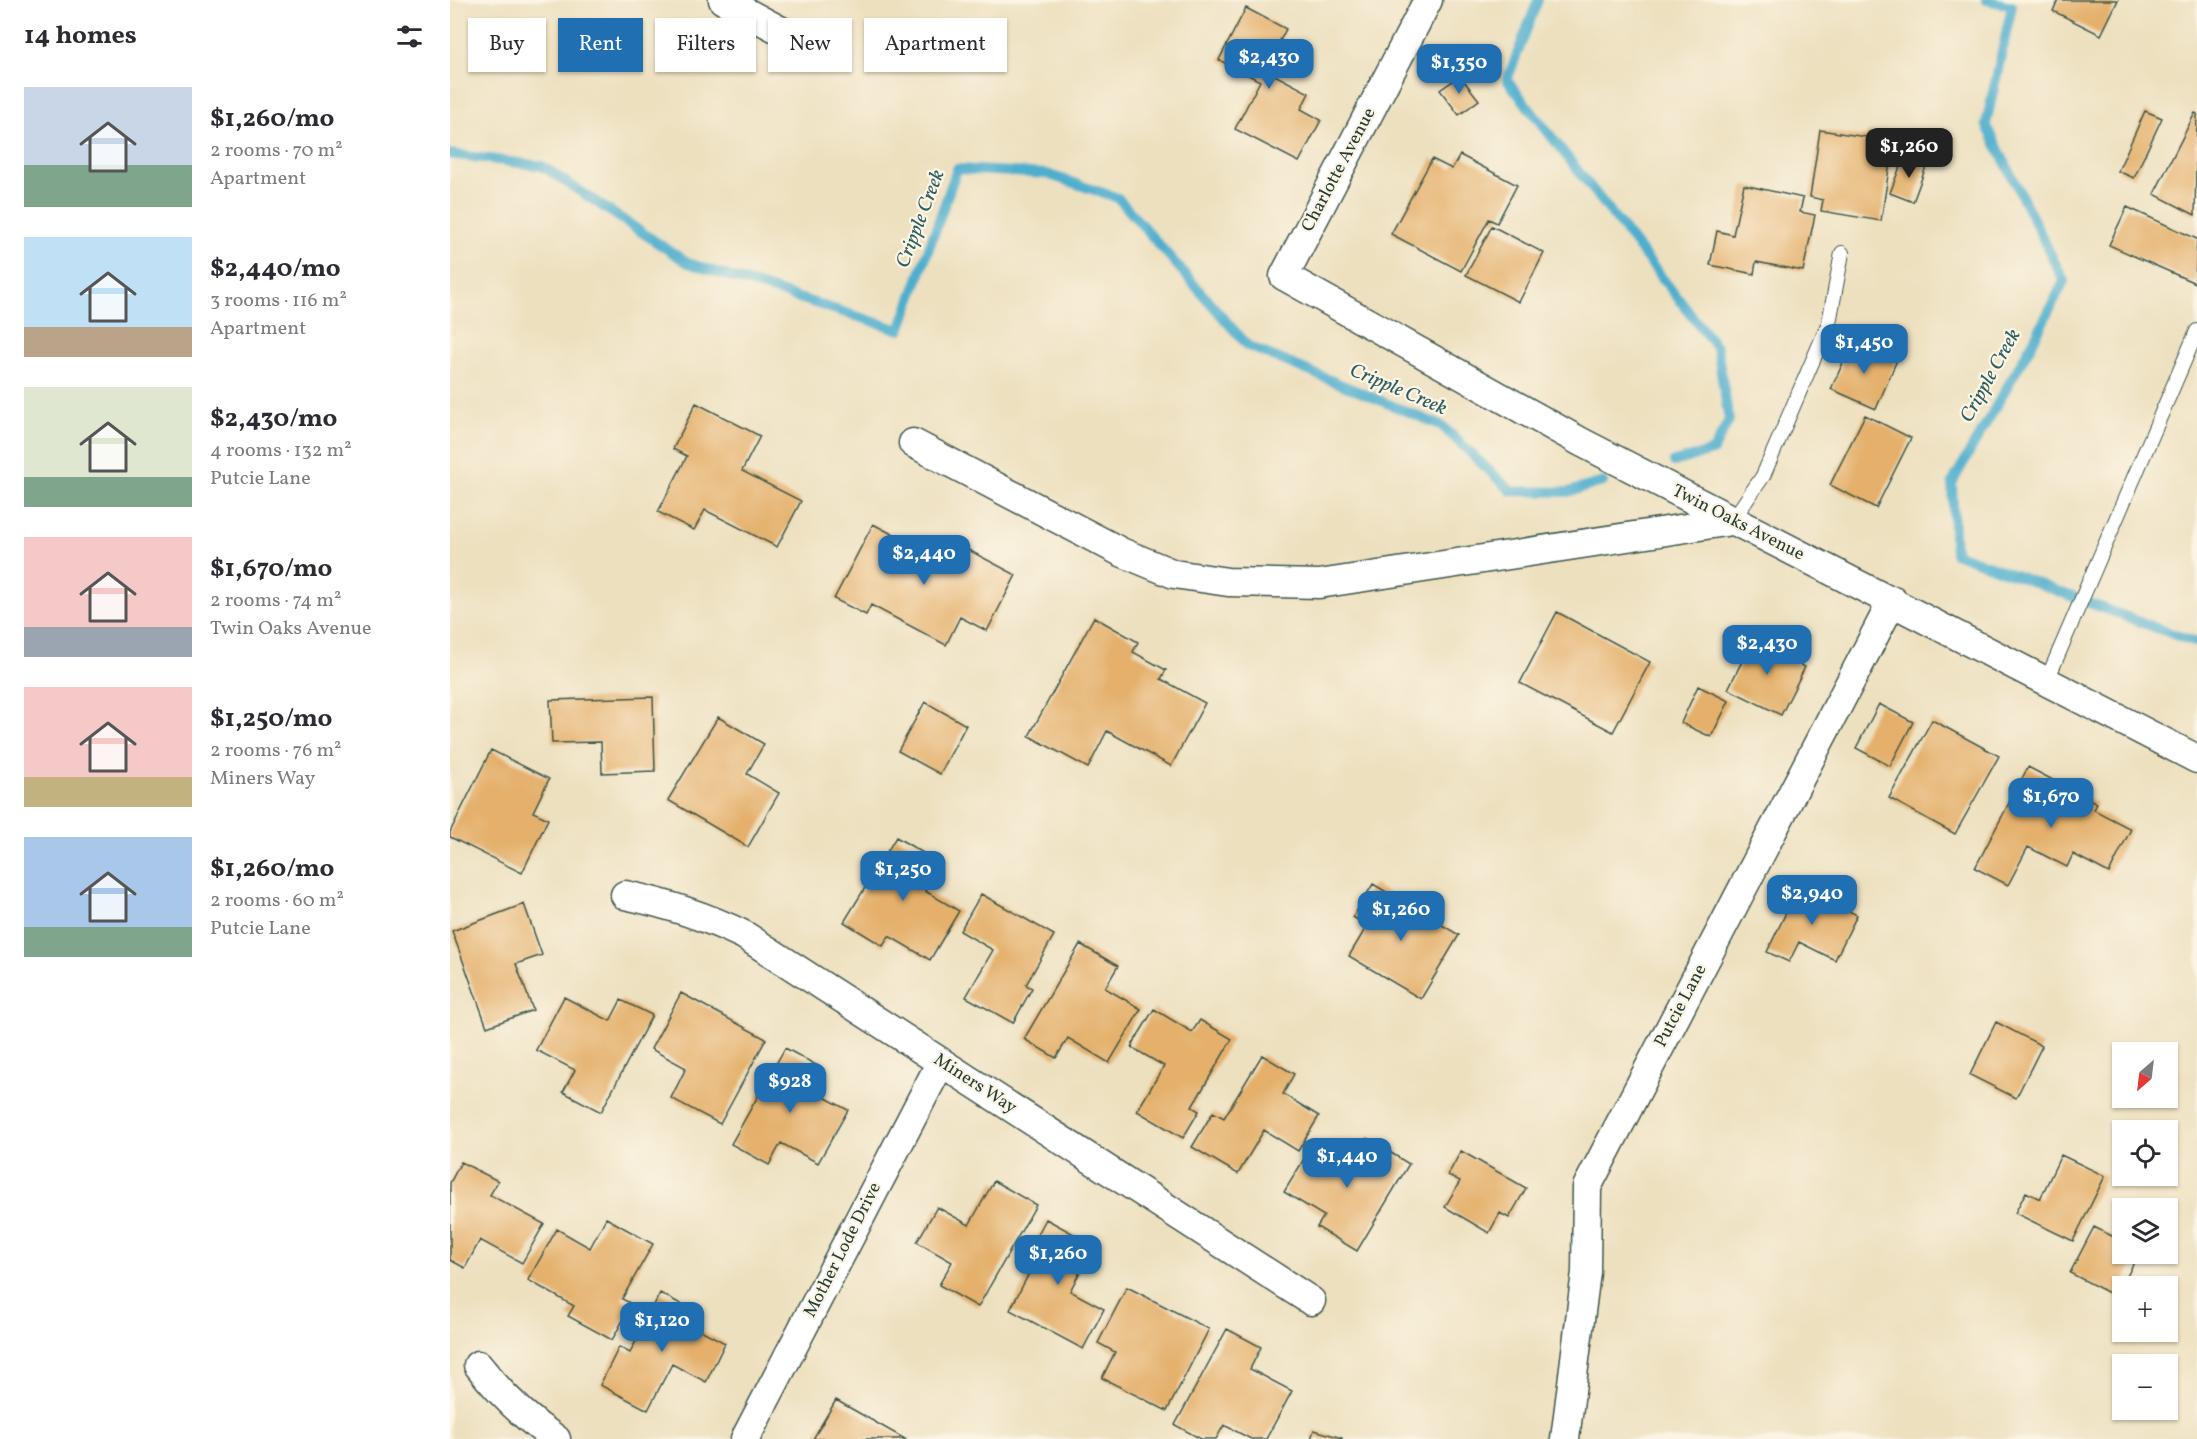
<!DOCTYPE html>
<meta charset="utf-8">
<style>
body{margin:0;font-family:Vollkorn,serif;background:#f7f7f7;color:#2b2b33;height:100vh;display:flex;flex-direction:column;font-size:22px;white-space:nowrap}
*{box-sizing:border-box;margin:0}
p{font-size:20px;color:#7c7c81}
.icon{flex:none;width:33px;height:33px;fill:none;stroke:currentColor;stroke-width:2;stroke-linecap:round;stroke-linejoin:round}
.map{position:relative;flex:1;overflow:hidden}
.details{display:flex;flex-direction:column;background:#fff;width:450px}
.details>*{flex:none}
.guide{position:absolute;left:18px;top:18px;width:570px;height:54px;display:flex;gap:12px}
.needle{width:39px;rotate:208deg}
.fabs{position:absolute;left:1662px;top:1042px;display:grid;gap:12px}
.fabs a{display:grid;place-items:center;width:66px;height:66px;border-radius:0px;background:#fff;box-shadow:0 2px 4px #0004;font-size:30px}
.price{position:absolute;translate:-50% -51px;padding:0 14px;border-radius:12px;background:#1f6fb2;color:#fff;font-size:20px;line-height:39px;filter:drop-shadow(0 2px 3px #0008)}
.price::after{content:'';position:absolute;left:50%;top:36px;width:18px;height:14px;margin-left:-9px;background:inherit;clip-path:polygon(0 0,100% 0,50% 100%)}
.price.selected{background:#222;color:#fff}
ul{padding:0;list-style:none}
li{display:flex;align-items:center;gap:18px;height:150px;padding:0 24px}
li span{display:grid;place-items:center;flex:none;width:168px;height:120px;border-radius:0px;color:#555}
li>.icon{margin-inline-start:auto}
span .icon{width:72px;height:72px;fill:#fffc;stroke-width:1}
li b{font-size:26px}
h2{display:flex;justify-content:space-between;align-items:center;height:72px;padding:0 24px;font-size:26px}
.chip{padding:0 21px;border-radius:0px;background:#fff;box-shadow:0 2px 4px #0004;font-size:21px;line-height:54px}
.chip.selected{background:#1f6fb2;color:#fff}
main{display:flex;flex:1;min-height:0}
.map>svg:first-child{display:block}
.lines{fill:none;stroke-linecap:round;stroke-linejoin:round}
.stream{stroke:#4eaecd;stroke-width:10}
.building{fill:#e4b06c}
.service-casing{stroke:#3e5549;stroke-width:16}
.minor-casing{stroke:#3e5549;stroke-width:31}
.service{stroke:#fff;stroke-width:14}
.minor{stroke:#fff;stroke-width:28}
.labels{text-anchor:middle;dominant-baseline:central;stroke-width:4.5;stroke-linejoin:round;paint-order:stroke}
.street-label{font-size:18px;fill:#1f3d34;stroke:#fcf5e5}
.water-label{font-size:20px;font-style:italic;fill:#2d5f62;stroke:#fcf5e5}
</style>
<main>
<section class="details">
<h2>14 homes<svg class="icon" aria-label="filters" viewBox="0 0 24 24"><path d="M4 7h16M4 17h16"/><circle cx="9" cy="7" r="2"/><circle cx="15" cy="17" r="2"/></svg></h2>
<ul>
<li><span style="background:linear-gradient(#c9d6e8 65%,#7fa58c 0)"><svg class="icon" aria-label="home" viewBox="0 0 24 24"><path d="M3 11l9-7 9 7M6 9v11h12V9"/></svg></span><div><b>$1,260/mo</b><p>2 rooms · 70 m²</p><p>Apartment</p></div></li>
<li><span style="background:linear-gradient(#bfe0f5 75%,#b9a48a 0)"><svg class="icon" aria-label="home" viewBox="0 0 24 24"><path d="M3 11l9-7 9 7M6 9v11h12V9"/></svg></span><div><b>$2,440/mo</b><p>3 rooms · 116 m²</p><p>Apartment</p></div></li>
<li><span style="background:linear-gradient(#dfe7d0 75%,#7fa58c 0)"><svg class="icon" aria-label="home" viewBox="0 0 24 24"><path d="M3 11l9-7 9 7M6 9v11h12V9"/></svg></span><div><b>$2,430/mo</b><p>4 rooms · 132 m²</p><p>Putcie Lane</p></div></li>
<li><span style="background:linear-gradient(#f6c9c9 75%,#9aa5b1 0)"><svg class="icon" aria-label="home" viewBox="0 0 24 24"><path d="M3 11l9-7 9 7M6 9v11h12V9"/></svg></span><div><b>$1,670/mo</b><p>2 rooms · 74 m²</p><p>Twin Oaks Avenue</p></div></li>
<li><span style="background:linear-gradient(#f6c9c9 75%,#c2b280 0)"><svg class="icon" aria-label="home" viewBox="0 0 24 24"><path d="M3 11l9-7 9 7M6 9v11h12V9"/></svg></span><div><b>$1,250/mo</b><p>2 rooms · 76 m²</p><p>Miners Way</p></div></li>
<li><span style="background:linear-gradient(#a9c7e8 75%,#7fa58c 0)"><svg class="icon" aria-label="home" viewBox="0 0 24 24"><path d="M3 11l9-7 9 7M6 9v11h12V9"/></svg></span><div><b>$1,260/mo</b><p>2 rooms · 60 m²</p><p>Putcie Lane</p></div></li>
</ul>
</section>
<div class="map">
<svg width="1747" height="1439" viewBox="0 0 1747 1439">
<rect width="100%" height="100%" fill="#fcf5e5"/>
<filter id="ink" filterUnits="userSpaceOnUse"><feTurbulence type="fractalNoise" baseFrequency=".0167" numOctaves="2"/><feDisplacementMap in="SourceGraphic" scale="12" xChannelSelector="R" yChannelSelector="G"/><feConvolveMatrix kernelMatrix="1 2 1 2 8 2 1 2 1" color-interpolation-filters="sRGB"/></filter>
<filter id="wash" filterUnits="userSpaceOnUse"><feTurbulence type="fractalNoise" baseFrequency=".008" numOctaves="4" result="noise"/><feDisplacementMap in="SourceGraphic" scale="24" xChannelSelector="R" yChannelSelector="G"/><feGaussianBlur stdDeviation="1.35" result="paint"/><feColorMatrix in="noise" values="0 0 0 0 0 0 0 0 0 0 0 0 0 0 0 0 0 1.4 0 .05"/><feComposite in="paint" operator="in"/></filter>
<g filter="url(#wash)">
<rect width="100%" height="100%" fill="#ede0bf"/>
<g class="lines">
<path class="stream" d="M1088,0L1057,80L1267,348L1279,420L1263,451L1224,462
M1536,0L1562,6L1536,124L1614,281L1584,340L1502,483L1505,553L1747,643
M0,154L92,166L238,263L450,330L507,169L597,174L668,198L798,346L992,426L1061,491L1118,492L1153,482"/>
</g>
<g id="blocks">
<path class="building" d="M1608,0H1668L1651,35L1603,11Z
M796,8L836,29L815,70L859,93L851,109L871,120L849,162L785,129L810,81L769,60Z
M1010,76L1029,100L1009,115L990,90Z
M1695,111L1712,118L1684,178L1668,171Z
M1745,113L1747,114L1745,215L1704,194Z
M1370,130L1416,137L1419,132L1444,136L1431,221L1371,211L1373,200L1360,197Z
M1010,155L1067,185L1047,223L1039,219L1011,271L941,234L982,159L1002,169Z
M1454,156L1477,164L1463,202L1440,193Z
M1294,185L1353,198L1350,212L1365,215L1353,271L1306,262L1304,274L1260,265L1267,231L1283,235Z
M1677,207L1747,239L1745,283L1659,245Z
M1042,226L1094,253L1069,302L1016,275Z
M1403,341L1447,360L1426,409L1381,389Z
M246,403L310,436L292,471L351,501L327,547L255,510L244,530L208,512L237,456L223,449Z
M1415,415L1461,438L1426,508L1380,485Z
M423,524L501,565L511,546L566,575L537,631L510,617L496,645L421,605L416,615L384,599Z
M1107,612L1200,662L1163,732L1070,683Z
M644,617L688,642L683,652L716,670L711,679L755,703L721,766L657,731L638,768L579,736Z
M1305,636L1341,653L1336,657L1355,667L1331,715L1278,689Z
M1248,686L1279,701L1261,737L1231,723Z
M203,697L205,771L152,773L151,742L102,743L100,700Z
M475,702L516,725L490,774L448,751Z
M1429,704L1463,722L1440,766L1406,748Z
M268,717L314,744L297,774L329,793L298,847L218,800Z
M1482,720L1549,756L1505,834L1439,798Z
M41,750L99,779L83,812L98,819L72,873L0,837V832Z
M1578,767L1647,803L1644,810L1681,829L1659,873L1623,854L1617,867L1578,847L1558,885L1525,868Z
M446,837L492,864L475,891L509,911L480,960L439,936L433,946L394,922Z
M923,884L1009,935L971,999L899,956L917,926L903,917Z
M1349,886L1407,915L1385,960L1349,942L1339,962L1317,952Z
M531,894L604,935L576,985L582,988L563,1023L516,997L543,950L510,931Z
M74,904L92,955L66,964L83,1010L37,1027L2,931Z
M630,944L668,966L655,988L691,1009L659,1063L618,1038L606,1058L574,1039Z
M231,993L316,1039L270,1124L221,1098L236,1068L201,1049Z
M114,997L160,1021L171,1000L202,1015L151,1112L113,1092L125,1070L86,1050Z
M704,1009L742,1032L750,1020L782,1039L742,1107L749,1111L733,1138L687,1111L714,1066L681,1047Z
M1546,1022L1592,1046L1566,1098L1520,1075Z
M335,1048L368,1066L356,1087L398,1110L368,1163L331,1143L319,1165L281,1144Z
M812,1055L844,1074L833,1094L869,1116L848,1151L814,1130L788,1174L742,1147L763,1112L774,1118Z
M917,1138L959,1164L907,1251L867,1227L874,1216L834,1192L865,1141L901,1162Z
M1011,1151L1076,1188L1059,1218L1050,1213L1039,1233L995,1207L1010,1181L998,1175Z
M1611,1155L1655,1176L1623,1241L1565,1213L1576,1192L1590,1199Z
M11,1162L48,1181L40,1195L94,1224L72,1263L30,1240L15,1268L0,1260V1183Z
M544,1181L586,1205L528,1307L489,1285L502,1262L467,1242L487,1207L519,1225Z
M156,1218L203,1244L172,1299L182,1304L162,1340L118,1316L124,1306L78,1280L107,1229L140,1248Z
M596,1219L644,1245L620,1291L654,1309L633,1349L560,1310L587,1258L578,1253Z
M1644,1227L1672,1241V1254H1688L1667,1297L1620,1273Z
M677,1287L759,1329L717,1411L652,1378L665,1352L648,1343Z
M210,1293L248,1313L241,1325L275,1343L256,1382L222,1364L198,1410L150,1385L169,1347L180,1353Z
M777,1329L811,1347L800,1369L842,1391L816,1439H801L774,1425L766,1439H751L725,1425Z
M386,1400L455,1439H363Z
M864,1430L892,1438V1439H861Z"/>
</g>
</g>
<g filter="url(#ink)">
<use href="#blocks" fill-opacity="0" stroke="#3e5549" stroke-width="1.5"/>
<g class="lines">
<defs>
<path id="service" d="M1282,521L1313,476L1379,323L1392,253
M1597,680L1747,331"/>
<path id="minor" d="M273,0L337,34
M978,0L834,276L1131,442L1747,759
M463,443L671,552L724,574L778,582L869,584L1282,521
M175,895C218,904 255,916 294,935L861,1301
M28,1365C51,1395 75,1418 106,1439
M295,1439L491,1062
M1115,1439L1136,1272L1137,1187L1443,600"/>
</defs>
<use href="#service" class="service-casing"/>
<use href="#minor" class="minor-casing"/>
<use href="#service" class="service"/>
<use href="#minor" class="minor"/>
</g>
</g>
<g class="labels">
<g class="street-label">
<text transform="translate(889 170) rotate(-62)">Charlotte Avenue</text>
<text transform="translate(1288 523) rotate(27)">Twin Oaks Avenue</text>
<text transform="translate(1231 1006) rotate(-62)">Putcie Lane</text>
<text transform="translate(525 1084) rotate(33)">Miners Way</text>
<text transform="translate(393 1250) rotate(-63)">Mother Lode Drive</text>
</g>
<g class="water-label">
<text transform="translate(471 219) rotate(-69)">Cripple Creek</text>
<text transform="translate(1541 376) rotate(-61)">Cripple Creek</text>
<text transform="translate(948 390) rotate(23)">Cripple Creek</text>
</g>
</g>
</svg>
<div class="fabs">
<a><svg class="needle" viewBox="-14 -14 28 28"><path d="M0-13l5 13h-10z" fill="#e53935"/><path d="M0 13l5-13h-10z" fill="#7c7c81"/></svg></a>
<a><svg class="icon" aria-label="locate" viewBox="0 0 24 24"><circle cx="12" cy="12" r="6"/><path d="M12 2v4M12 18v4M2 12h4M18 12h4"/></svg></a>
<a><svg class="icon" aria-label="layers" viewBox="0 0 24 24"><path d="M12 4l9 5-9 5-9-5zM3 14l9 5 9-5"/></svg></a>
<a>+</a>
<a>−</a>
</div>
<b class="price" style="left:819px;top:90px">$2,430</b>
<b class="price" style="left:1009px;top:95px">$1,350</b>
<b class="price selected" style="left:1459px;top:179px">$1,260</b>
<b class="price" style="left:1414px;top:375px">$1,450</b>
<b class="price" style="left:474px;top:586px">$2,440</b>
<b class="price" style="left:1317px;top:676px">$2,430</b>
<b class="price" style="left:1601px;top:829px">$1,670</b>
<b class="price" style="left:453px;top:902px">$1,250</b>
<b class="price" style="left:1362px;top:926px">$2,940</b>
<b class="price" style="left:951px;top:942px">$1,260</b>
<b class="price" style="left:340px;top:1114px">$928</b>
<b class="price" style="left:897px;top:1189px">$1,440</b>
<b class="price" style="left:608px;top:1286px">$1,260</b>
<b class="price" style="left:212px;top:1353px">$1,120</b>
<div class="guide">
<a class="chip">Buy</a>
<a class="chip selected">Rent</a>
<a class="chip">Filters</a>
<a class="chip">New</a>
<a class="chip">Apartment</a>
</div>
</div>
</main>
